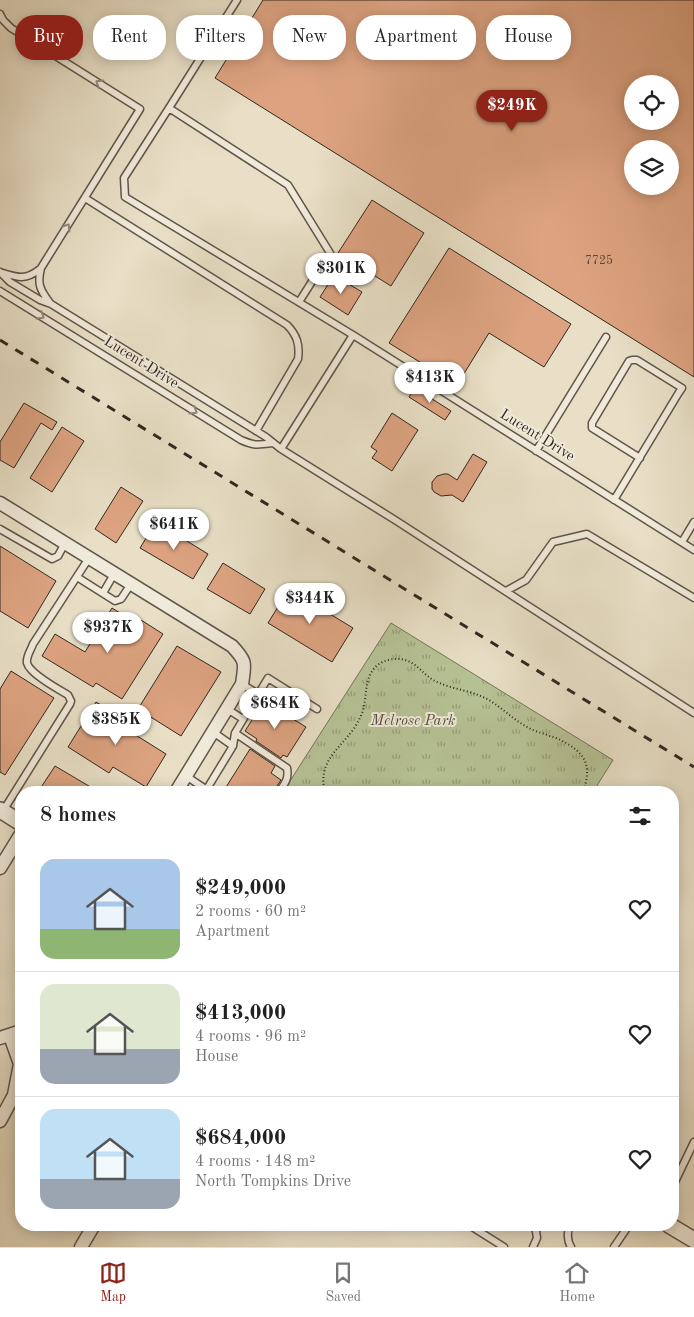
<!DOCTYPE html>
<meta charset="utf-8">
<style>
body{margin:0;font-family:"Old Standard TT",serif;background:#f2f2f2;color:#222;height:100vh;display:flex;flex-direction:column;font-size:19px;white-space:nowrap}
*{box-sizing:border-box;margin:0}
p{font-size:16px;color:#767676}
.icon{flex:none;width:28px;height:28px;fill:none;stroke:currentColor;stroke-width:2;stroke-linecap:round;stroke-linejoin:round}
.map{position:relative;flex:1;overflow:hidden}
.panel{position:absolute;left:15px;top:786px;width:664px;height:445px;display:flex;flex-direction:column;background:#fff;border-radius:20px;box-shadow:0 2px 12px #0003}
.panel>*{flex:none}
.hud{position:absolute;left:15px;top:15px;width:665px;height:45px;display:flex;gap:10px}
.buttons{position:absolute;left:624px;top:75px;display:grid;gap:10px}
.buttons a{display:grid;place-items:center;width:55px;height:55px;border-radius:50%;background:#fff;box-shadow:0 2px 12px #0003;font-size:25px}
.price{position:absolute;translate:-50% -42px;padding:0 11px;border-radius:18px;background:#fff;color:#222;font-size:16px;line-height:32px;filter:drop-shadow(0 1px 2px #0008)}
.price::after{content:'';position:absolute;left:50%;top:30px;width:15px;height:11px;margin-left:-8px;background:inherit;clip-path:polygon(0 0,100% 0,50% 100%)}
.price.selected{background:#8f2418;color:#fff}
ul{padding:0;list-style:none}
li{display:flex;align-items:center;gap:15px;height:125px;padding:0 25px}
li+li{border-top:1px solid #e0e0e0}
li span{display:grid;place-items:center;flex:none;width:140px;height:100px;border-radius:15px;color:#555}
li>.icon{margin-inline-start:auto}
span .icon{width:60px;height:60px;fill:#fffc;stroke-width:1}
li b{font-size:21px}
h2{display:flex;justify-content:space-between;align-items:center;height:60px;padding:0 25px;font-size:21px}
.pill{padding:0 18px;border-radius:20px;background:#fff;box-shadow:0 2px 12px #0003;font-size:18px;line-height:45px}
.pill.selected{background:#8f2418;color:#fff}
.dock{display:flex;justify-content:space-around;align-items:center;height:70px;border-top:1px solid #e0e0e0;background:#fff;font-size:14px;color:#767676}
.dock a{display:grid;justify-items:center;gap:2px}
.dock .selected{color:#8f2418}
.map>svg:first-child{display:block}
.park{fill:url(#park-tufts);stroke:#74745b}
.building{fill:#dda381;stroke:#332721;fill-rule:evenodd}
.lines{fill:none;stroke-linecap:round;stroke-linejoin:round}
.service-casing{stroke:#60554a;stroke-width:9}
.minor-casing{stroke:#60554a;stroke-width:15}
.tertiary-casing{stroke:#60554a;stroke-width:18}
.path{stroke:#332721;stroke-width:2;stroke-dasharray:1 2.5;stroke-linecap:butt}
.service{stroke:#f0eada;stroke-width:6}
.minor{stroke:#f0eada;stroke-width:12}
.tertiary{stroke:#f0eada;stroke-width:15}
.rail{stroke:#332721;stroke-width:3;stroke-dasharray:9 9;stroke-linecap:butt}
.oneway{stroke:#92887e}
.labels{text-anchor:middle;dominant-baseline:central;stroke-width:4;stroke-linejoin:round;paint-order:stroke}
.number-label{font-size:12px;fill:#5e4639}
.street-label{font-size:15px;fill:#332721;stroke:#f0eada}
.park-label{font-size:15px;font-style:italic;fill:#544e3e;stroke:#f0eada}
</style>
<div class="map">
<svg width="694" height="1247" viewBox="0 0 694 1247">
<defs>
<pattern id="park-tufts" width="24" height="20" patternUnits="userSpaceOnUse" patternTransform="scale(1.25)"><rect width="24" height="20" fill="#b6c295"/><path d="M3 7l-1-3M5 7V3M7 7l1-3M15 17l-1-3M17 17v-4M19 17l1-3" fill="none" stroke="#959e79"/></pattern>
</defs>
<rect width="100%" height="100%" fill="#e8dfc6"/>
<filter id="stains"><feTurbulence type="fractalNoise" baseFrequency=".004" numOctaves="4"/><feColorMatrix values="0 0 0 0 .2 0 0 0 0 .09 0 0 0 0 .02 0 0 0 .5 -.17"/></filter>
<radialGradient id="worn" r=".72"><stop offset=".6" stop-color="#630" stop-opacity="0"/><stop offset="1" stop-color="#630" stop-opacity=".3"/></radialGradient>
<path class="park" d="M391,623L613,760L593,792H283Z"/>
<path class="building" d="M263,0H694V377L215,78ZM632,84H670V121H632ZM632,149H670V186H632Z
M372,200L424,233L391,286L338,253Z
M449,248L571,324L544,367L489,333L457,385L389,343Z
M334,275L362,292L348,315L320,297Z
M415,388L451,411L445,420L409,397Z
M24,403L57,422L52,430L41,423L14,468L0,460V442Z
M392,413L418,430L392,471L372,458L377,451L371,447Z
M62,427L84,441L52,492L30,478Z
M473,454L487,462L463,502L452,495L441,496L434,492L432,489V482L437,476L444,474H448L457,480Z
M121,487L143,501L116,543L95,529Z
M156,522L208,554L193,579L140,548Z
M0,546L56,581L28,628L0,611Z
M223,563L265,589L250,614L207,589Z
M289,589L353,628L332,662L268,623Z
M112,608L139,625L141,620L163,634L122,699L96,683L93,687L42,656L55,634L85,652Z
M177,646L221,672L181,736L138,709Z
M11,671L54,698L5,775L0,772V689Z
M264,701L306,727L287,757L283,755L281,758L256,741L257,739L245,731Z
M96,702L138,728L134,734L166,754L146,787L113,767L109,773L68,747Z
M250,749L275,766L271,773L281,780L273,792H223Z
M55,766L99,792H38Z"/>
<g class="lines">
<defs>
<path id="service" d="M0,14L3,20L11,28L140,109L41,268C37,284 40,290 50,303
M169,108L237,0
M85,198L287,325C297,335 300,345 298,359L256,431
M0,272L10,282L40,300L51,304L266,437L281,449L395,520L694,713
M3,273C19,278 26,280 40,269
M0,291L241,440C255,446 258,445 273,443
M299,302L330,253L288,185L169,108L124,178L125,197L353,335
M281,449L353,335L694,550
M536,451L606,337
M614,500L678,394L682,388L637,360H632L629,361L592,423V428L640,458
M0,529L52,559L58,556L65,543
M682,542L694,522
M77,577L115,601L121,599L131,584
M506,591L526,580L553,542L587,534L694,598
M103,593L114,574
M242,684L258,694
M227,709L243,719
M235,733L287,768C289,779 285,783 279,792
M233,746L235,733L268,678L317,709
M186,776L207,790
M205,792L233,746L213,732
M3,811L70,704L71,701L68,695C58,689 30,674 27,663C26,656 31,650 33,644L89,558
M672,1188L694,1142
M469,1225L504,1247
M570,1225C567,1231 567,1241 571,1247
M533,1247L537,1238L535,1225
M614,1247L629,1225"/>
<path id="minor" d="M0,503L232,646C247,662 245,663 242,684L176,792
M0,868L21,834
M0,1038L21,1031
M0,1121L14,1095L20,1064L10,1036
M81,1247L94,1225"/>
<path id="tertiary" d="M0,810L21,823
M669,1225L694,1240"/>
</defs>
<use href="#service" class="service-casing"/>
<use href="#minor" class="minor-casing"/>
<use href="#tertiary" class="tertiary-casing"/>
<path class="path" d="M325,792C317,761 340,749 355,727C359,720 363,713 364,706C367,691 365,674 379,664C387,659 398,657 408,661C418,665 425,676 435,681C451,689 469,690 485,698C501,706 513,720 529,728C536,732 543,733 550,736C561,739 575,747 582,756C590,767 587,781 583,792"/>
<use href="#service" class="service"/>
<use href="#minor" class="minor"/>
<use href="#tertiary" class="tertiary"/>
<path class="rail" d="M0,340L694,767"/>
</g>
<defs><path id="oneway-chevron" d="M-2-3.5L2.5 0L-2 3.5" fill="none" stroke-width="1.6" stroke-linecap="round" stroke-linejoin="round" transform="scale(1.25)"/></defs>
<g class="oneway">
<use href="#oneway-chevron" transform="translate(99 83) rotate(-148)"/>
<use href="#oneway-chevron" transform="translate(67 227) rotate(-58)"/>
<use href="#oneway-chevron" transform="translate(41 316) rotate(32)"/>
<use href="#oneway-chevron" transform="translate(194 411) rotate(32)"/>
</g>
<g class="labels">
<g class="number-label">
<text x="599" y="261">7725</text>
</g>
<g class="street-label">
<text transform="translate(141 363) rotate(32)">Lucent Drive</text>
<text transform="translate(537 436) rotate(32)">Lucent Drive</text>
</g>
<g class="park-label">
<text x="413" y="721">Melrose Park</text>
</g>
</g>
<rect width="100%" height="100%" filter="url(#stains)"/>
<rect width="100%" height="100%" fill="url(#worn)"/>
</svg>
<div class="buttons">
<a><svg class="icon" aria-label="locate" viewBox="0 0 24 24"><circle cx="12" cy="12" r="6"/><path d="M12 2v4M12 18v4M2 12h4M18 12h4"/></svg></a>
<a><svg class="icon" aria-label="layers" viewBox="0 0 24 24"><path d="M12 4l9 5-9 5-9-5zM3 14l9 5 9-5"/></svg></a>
</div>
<b class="price selected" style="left:512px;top:132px">$249K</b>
<b class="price" style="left:341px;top:295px">$301K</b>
<b class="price" style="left:430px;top:404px">$413K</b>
<b class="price" style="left:174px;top:551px">$641K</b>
<b class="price" style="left:310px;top:625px">$344K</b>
<b class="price" style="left:108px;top:654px">$937K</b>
<b class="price" style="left:275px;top:730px">$684K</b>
<b class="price" style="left:116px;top:746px">$385K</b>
<div class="hud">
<a class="pill selected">Buy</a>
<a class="pill">Rent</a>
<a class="pill">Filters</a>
<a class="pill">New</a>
<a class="pill">Apartment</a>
<a class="pill">House</a>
</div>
<section class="panel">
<h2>8 homes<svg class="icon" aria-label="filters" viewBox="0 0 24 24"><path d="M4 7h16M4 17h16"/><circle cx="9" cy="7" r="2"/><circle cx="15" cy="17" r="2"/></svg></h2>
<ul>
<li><span style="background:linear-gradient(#a9c7e8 70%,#8fb573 0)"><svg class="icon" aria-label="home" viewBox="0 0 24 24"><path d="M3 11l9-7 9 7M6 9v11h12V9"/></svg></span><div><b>$249,000</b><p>2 rooms · 60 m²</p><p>Apartment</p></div><svg class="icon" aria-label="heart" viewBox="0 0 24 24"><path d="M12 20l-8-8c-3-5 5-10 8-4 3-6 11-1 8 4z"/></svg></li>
<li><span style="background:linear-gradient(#dfe7d0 65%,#9aa5b1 0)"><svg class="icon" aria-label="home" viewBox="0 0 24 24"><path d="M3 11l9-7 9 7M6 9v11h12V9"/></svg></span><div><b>$413,000</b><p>4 rooms · 96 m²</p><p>House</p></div><svg class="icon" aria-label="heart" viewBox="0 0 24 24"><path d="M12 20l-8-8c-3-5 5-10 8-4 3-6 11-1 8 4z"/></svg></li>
<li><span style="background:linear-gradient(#bfe0f5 70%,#9aa5b1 0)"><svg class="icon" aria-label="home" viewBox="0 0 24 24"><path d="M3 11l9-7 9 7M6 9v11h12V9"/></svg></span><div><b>$684,000</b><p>4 rooms · 148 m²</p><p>North Tompkins Drive</p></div><svg class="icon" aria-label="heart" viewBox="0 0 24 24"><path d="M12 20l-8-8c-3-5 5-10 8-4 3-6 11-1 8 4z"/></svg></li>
</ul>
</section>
</div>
<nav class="dock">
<a class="selected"><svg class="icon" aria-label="map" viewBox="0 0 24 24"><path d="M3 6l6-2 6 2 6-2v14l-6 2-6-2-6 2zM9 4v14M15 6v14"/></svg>Map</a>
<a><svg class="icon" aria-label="saved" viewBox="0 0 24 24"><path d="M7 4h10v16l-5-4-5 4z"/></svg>Saved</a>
<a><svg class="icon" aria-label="home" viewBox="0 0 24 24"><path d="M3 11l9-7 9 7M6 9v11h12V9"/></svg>Home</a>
</nav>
